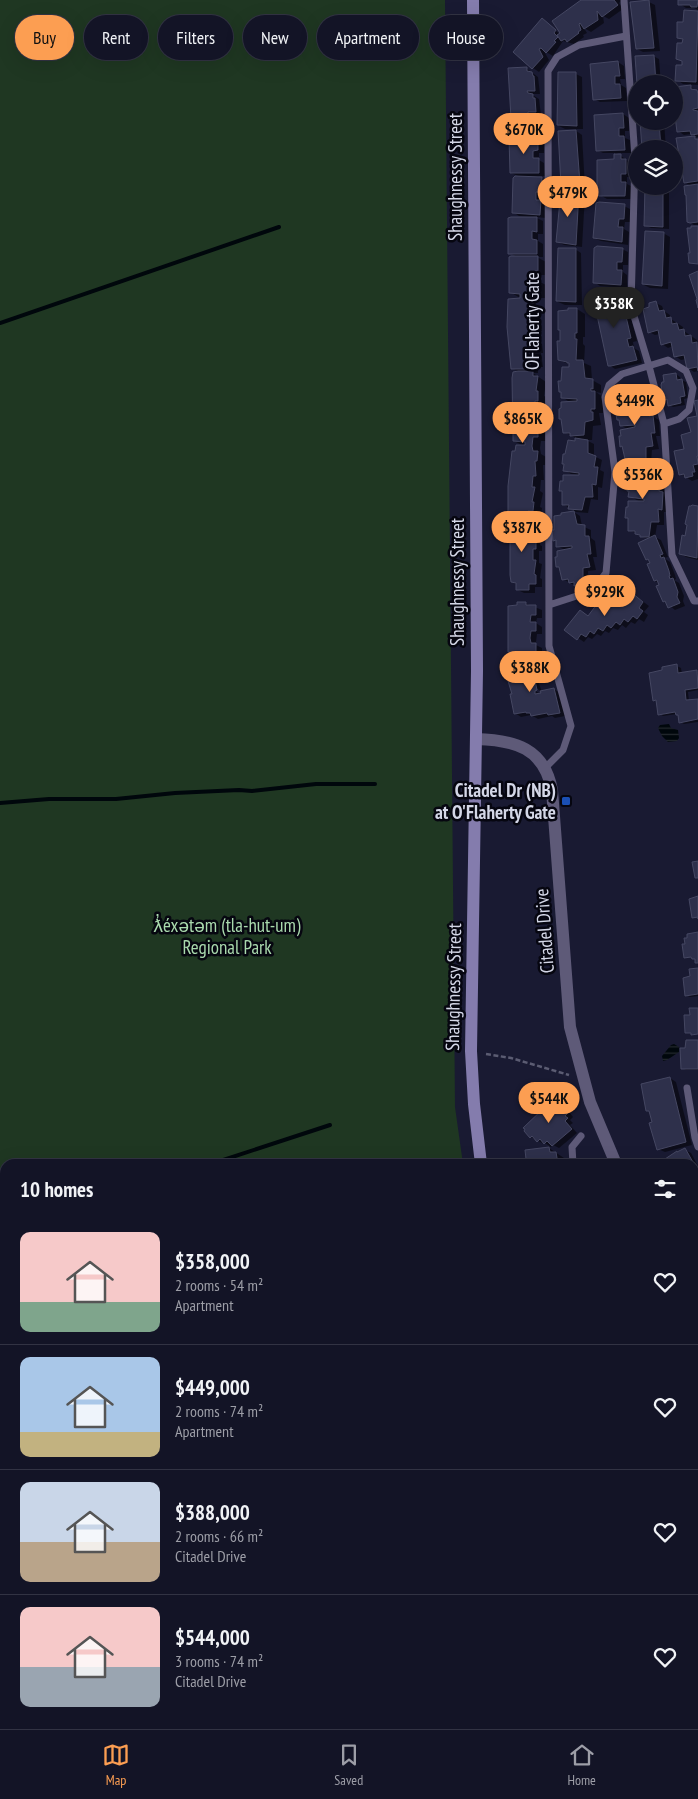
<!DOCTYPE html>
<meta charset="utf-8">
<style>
body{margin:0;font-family:"PT Sans Narrow",sans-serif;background:#1c1d2e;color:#f1f3f6;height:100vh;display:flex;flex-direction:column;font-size:19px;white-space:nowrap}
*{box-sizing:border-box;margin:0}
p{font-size:16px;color:#9d9ea7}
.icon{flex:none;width:28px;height:28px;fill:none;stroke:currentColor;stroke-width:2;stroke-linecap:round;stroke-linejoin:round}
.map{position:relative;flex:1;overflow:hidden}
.details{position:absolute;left:0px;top:1159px;width:699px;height:571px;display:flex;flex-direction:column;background:#131426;border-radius:15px 15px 0 0;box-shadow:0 5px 20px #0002,0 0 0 1px #323343}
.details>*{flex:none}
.banner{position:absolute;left:15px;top:15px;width:669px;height:45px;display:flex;gap:10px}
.buttons{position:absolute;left:628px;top:75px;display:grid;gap:10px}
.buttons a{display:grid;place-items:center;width:55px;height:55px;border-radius:50%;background:#131426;box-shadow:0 5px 20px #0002,0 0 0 1px #323343;font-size:25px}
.price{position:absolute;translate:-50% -42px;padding:0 11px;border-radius:18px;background:#fc9e52;color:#111;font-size:16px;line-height:32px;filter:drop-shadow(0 1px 2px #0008)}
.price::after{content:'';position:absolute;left:50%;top:30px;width:15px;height:11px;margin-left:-8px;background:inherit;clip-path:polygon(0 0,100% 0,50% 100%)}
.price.current{background:#222;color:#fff}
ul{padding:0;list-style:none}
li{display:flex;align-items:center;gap:15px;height:125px;padding:0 20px}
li+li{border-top:1px solid #323343}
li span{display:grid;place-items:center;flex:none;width:140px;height:100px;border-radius:10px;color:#555}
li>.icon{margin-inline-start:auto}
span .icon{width:60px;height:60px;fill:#fffc;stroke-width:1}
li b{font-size:21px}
h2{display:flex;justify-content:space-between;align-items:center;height:60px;padding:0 20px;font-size:21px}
.chip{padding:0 18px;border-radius:22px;background:#131426;box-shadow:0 5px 20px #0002,0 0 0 1px #323343;font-size:18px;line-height:45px}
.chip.current{background:#fc9e52;color:#111}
.tabs{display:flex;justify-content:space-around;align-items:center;height:70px;border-top:1px solid #323343;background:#131426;font-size:14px;color:#9d9ea7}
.tabs a{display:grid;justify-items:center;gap:2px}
.tabs .current{color:#fc9e52}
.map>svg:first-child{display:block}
.forest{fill:url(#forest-firs)}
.green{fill:#1f3722}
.water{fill:url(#water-rules)}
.shadow{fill:#0007;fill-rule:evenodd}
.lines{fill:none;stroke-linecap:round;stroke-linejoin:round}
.stream{stroke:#00070c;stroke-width:4}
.building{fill:#2e304b;stroke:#454762}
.path{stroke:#5b5c72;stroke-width:2.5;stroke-dasharray:5 2.5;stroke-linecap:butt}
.service{stroke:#5e5a78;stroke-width:7}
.tertiary{stroke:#5e5a78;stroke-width:12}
.secondary{stroke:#847cad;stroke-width:12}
.transit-dot{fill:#1a4fb4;stroke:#060610;stroke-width:2}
.labels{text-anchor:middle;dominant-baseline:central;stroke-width:5;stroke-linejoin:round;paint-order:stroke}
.street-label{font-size:19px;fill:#d4d7e7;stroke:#060610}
.poi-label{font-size:19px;font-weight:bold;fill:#d4d7e7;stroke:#060610;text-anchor:end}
.park-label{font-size:19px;fill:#a9d9ad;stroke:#060610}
</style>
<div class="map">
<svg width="698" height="1729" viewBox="0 0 698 1729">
<defs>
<pattern id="forest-firs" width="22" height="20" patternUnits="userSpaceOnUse" patternTransform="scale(1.25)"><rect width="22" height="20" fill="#3c553e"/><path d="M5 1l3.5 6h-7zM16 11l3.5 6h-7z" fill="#576d5a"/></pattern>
<pattern id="water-rules" width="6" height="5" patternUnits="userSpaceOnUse" patternTransform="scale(1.25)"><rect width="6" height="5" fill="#00070c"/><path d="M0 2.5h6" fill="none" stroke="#242a2f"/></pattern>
</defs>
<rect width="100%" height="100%" fill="#191a32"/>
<path class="forest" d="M357,1725H531L532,1729H345Z"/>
<path class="green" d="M0,0H445L455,1107L463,1164H5V1725H425L415,1729H0Z"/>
<path class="water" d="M669,724L671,728L678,730L679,738L677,741L668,742L662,736L658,728L660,725Z
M674,1044L679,1047V1052L667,1060L663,1061L662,1056L671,1045Z"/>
<path class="shadow" d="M583,0H622L619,3L623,9L609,19L603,16L604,23L591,32L584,28L587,33L583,35L584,37L574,44L563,41L553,56L546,52L545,53L549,60L539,72L533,68L543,20L562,36Z
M679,0H698V10L694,8H686L680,4Z
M649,2L655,5L660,51L643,52L637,49Z
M685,12H698V85L683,84L677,80L683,66V62L677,58L684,45V40L678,37L684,23Z
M653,56L659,59L661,84H657L655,58H653Z
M618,62L624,66L625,79H620L621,85L626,88L627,101L600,102L594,99Z
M526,68L538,77L540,94H531L539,99L541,115H532L540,120L542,137H537L544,140V153H539V160L544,163L545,176H538L548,182L547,195H542V202L547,205L546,218L535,217L543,221V234H538V241L543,244V257H537L546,262V275H540V282L546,285V298H535L536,306L541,309L540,322L541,323L542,331H539V343L542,344L543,353H541L543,367H538V373H533L546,382L544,396L546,397V405H543V416L546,418L544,432L546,433V441H541L540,448L541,454L546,457L545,465H543L544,480H541L540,491L543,493L540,507L542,508L541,515H536V525L542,528L540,545L542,546V551H539V563L542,564L540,578L542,579V587H535V593H524L518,590L517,585L513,582L511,575L521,520L509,514L524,446L514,441L519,372L512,368L522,299L510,292L519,258L510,253L529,218V217L519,216L513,212L532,176H518L511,173L520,138L513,134Z
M560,74H576L582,77L583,129H565L559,126Z
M690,86L698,92V137L695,138L698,139V225H694L688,221L691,186L685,182L678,140L697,137L692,134L684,135L678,131L674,88Z
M623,114L629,118V131H625V138L630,140L631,153H617L632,164V177H627V184L631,186V199H607L598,194L615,160V153H603L597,150Z
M641,121H664L666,149H643Z
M575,130L582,135L585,187L568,188L562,184Z
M645,186H669V229L651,228L645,225Z
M579,192L585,195L582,247L564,245L558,242Z
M624,206L630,209V222H625L624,229L629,232L628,245L601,241L594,238Z
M646,233H663L670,237L668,289L650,288L644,285Z
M559,249H575L581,253L582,305H565L558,302Z
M622,249L628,252V265H623V272L627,275V288L600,286L594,282Z
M620,291L626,295L629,307L624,308L626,314L631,317L637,341L633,342L634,348L639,351L642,363L615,369L609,365Z
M656,303L662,306L664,311L670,315L671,319L683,327L684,331L697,340L698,371L694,372L688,368L686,359L681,360L675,356L673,346L668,348L662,344L660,334L655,335L649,332L651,308Z
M577,309L585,314V337H583V344L585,346L584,363L591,366L592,380L601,385V393L596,392L603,397V413H599L601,425L593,426L592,440H586L594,444V456L602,460L600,470L604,472L602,488L598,487V500L591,499L588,513L576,512L563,504V492L561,491L578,476V475L571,474L565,470V465L563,464L566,455L576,442V438L564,432L563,420L560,419L571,403L562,397V393L560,391L562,383L571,368V365L559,360L561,343Z
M676,374L680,377L681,380L686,382L688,398L684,399L685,405L673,407L669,405L668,400L666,399Z
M637,389L643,392L646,405L654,409V417L659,420L660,436H656L659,449L652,450L651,463L643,464V466H652L658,470V481L666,485L668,512H664V525H657L655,537L661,540L668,557L664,558L670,562L675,575L676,579L674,580L679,583L684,596L683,601L685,606L675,610L664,601L659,583L655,581L649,565L651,562L647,559L650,539L642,537L630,530L640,502L630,496L640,465L626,459L624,448L621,446L628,430L621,425L619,410L626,396Z
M698,417V479L692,481L681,474L685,450Z
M690,507L698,508V560L686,557L680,553L685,537Z
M574,512L580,516L582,526L591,530V538L595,541L597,557H593L596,570L588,571L589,588L581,589L563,579L560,568L558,567L565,550L557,546V541L555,540Z
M637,597L649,606L644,612L648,615L644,622L639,619L635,624L631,622L626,628L622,625L618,630L613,628L609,633L605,631L601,636L597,634L592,639L588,637L584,642L566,630L588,617L623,605Z
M525,603L542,610V618H537L536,623L542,627V634H537L536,642V645L542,648V656L516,655L510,651Z
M526,664L538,671L540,681H538L542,692L554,689L560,693L565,716L555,718L552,716L538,719L531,715L521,717L515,713L514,695ZM533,686L542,692V695L531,688Z
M677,666L681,668L682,674L698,673V690L688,692L689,701L698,700V722L684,724L680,722L679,715L677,714L663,716L660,714L658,702L654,700Z
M698,969V996L690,997L686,995L691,977Z
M698,1041V1070H686L682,1068L687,1049Z
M670,1078L676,1082L692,1145L665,1152L658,1149L651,1112L648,1110Z
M557,1101L563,1104L573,1117L570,1120L573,1123L570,1125L577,1133L559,1148L553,1145L551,1147L545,1143L544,1144L531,1137Z
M549,1148L564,1158L565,1164H521L527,1160L526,1151Z
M685,1150L691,1153L698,1166V1224L694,1216V1164Z
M694,1345L698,1347V1364L694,1366Z
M694,1381L698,1383V1455L694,1450Z
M694,1566L698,1582V1585L694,1586L698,1588V1657L696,1658L694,1656Z"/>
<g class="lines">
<path class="stream" d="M0,323L279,227
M0,803L49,799H116L175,793L239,790L252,791L316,784H375
M211,1164L330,1125
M0,1235L5,1233"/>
</g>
<path class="building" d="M581,0H614L618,5L602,17L597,11L598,20L584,29L580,23L579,24L581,30L578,32L579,33L567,42L565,39L561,41L557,35L560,33L552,21Z
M649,0L654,48L636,49L630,2Z
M678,0H698L697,7H691L690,5H678Z
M684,10L698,11L696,82L675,81L676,65H682V61L676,59L677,43H682L683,39L677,38V22H683Z
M542,18L556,30L554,33L558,37L554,41L556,42L546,53L541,48L539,49L543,57L532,69L513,52Z
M654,55L656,84H637L635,56Z
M618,61L620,76H615V84H620L621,98L593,100L590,64Z
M527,67V71L532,72L533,76H534L535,91H527L528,93L533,94V98H535L536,112H528V114L534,115V119H536V134L512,135L508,68Z
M558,72H576L577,126L557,125Z
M691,85V89L697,90L698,94V108L693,109V110L698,111V134L691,135L690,131L677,132L674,108V87Z
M623,113L624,128H619V136H624L625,150L596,151L594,115Z
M640,121H659L661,149H642Z
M576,130L580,184L561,185L558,131Z
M538,135V150L533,151V158H539V173H510L509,138Z
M695,136V139H698V181L684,183L676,138Z
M614,154H621V159H626V174H621V182H626L625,196H599L597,195V160L614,159Z
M515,176L542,177L541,192H536V200H541L540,215L512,213L513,178Z
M698,184V222L690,223L687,222L686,195H685L684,186Z
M645,186H663V227L644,226Z
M561,190L579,191L576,245L556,242Z
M599,202L625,204L624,219H619L618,227H623L622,242L593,238L596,203Z
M511,217H537V232L532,231V239L537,240V254H508V218Z
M691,226H698V264L689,263L688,253H690L687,228H691Z
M645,231L664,232L662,286L642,284Z
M597,246L623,248L622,262H617V270H622L621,285L593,283L594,248Z
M558,248H576V302L556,301Z
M511,256H538V271H532V279H538V294H527L528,303H533L532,317H533L534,327H531V338H534L535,349H533V353H535V363H530V369H511L507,327L508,299L520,298V294L509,293V257Z
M698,271V308L696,300L697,299L689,275Z
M620,290L623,304L619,305L621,313L625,312L631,338L627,339L629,347L633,346L637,360L611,366H608L595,306L594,307L592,298Z
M656,301L659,311L664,310L666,318L671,317L672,324L677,323L679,330L684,329L685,336L691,335L692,343L697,342L698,371L697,367L687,369L684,355L674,357L671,342L661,345L658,330L648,333L643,309L649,307V303Z
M568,308H577V333H575V339H577L576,360H583L585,378L593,379V389L591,388V391H595V409H591V412H593V420L585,422L584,435L570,436V433H563L561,419H559V409L561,408V402L577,401V399L561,398V392H559L558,381H561L562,367H569V363H567V362L558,360L557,341H560V330H558V311L568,310Z
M518,371H533V376H538L536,391H538V401H535V412H538L536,427H538V437H533L532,446L533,451H538L537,461H535L536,476H533L532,487H535L532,502H534L533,511H528V517L508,514V486L512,451H515L516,445H525V442L513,441V435L512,378L513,372Z
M676,373L677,380L682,379L685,396L680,397L681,403L668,406L667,399L665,400L664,397H663L661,385L662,382H664L663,375Z
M637,387L640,404H649V416L653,415L655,433H651L653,446L646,447V460L632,462V459H625L622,446L620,447L619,436H621L620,430L635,427V425L620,426L619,420H617L615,409H618V395H624V392L630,391L629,388Z
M698,400V456H697L698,464L693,465L695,472H692L693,476L685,478L684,474L679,475L674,451L684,449L681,435L691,432L687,418L697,416L694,401Z
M575,438L588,440V453L596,456L594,467H598L596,485L592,484L593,497H585L582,510L568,509L569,505H562V491H559L560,481H563V475H579V473L563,471L564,464H562L563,454H565L568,440L575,441Z
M639,464L652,465L653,478L661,480L659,491L663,492L662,510L658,509L659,522H651L649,537H640V535L635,534V531H628V518H625L626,507H628V501H644V499L628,497L629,491H627V480H629L631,466L638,467Z
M692,505L698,506L697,558L679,554L682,535L685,536L687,525L685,524L689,506H691Z
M574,511L577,524L585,525V536H589L591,554H587L590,567L583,568V585L574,586V582L569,583L568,579L562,580L559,567H556L555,557H557V551L572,548V546L556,547V540L553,541L552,530H554V516L561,515V513Z
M531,518V524H536L534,541H536V549H533V560H536L534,574L536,575V584H529V590H516V583L511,582L510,575V520Z
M655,535L663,554L660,555L661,558L664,557L669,571L670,576H669L670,579L673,578L678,592L677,597L680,603L668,608L665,601L663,602L656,586L659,585L657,580L654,581L647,564L650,563L648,559L646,560L638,543Z
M631,592L643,602L639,608L643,611L637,619L633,616L628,622L624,619L620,625L616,622L611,628L607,625L603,631L598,628L594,634L590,631L586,637L581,634L577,640L564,630L580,610L588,616L597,604L605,610L614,598L622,604Z
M517,602H526V605H536V615H531L530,622H536V631H531L530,638L531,643H536V653L508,652V606L517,605Z
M526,662L527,667L532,666L535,678H533L534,681L535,680L537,690L535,691V694L541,693L540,691L554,688L560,713L548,715L547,713L531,716L530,713H526V712L514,714L510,694H512L508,681V673H510L509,667Z
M677,664L678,673L697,670L698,688L685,690L686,700L698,699V719L679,723L678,715H676L675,712L658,715L656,700L653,701L649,673L662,670V667Z
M698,861V878H695L692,862Z
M698,896V919V917L692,918L689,899Z
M698,932V963H695V959H692L691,957L684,958L682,944H685L684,938H687V934Z
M698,968V994L685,996L683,978L690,976L689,969Z
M689,1008H698V1034L691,1035V1033H685L684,1015H690Z
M686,1040H698V1069H681L680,1048H685Z
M670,1077L686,1142L657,1150L649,1123L652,1122L649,1111H646L641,1084Z
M553,1097L556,1100L557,1099L568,1113L565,1116L568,1118L565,1121L572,1129L552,1146L547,1141L544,1144L540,1139L537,1142L532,1136L530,1138L524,1131L525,1129L523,1128L545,1107L543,1106Z
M549,1147L550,1152H556L558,1164H520V1159H526L525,1150Z
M685,1148L698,1171V1227L694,1219V1164H664L662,1161L677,1151V1152Z
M694,1344L695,1346H698V1360L694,1364Z
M696,1380L698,1385V1453L694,1454V1381Z
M698,1457V1492H697L694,1479V1466L698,1465L696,1458Z
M695,1585L698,1596V1653L694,1654V1586Z
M698,1671V1709L694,1710V1672Z"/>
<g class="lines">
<path class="path" d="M486,1054L511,1058L569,1075
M531,1725L532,1729
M318,1729L330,1725"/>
<path class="service" d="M624,0L635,158L631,306L649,366L664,424L672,555L694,601H698
M549,605L592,591L606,573L615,472L605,397L609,385L622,374L668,360L686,371L693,388L689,410L679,419L664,424
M545,768L563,750L571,726L549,646L548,71L557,57L579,45L626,36
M687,1088L695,1138L698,1147
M573,1164L572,1147L581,1136
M694,1306L698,1312
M694,1665H698"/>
<path class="tertiary" d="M476,739C515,740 544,748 552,790L570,1027L590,1102L616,1164
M694,1271L698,1275"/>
<path class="secondary" d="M473,0L477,671L471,1051L474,1104L481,1164
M551,1725L552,1729"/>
</g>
<rect class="transit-dot" x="561" y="796" width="10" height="10" rx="2.5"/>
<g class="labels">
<g class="street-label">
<text transform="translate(455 177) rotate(-90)">Shaughnessy Street</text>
<text transform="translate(532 321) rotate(-90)">OFlaherty Gate</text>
<text transform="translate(457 582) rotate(-90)">Shaughnessy Street</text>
<text transform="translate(544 931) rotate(-94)">Citadel Drive</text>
<text transform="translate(453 987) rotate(-89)">Shaughnessy Street</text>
</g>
<g class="poi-label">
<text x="556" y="790">Citadel Dr (NB)<tspan x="556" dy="22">at O'Flaherty Gate</tspan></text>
</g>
<g class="park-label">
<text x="227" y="925">ƛ̓éxətəm (tla-hut-um)<tspan x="227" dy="22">Regional Park</tspan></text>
</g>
</g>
</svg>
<div class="buttons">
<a><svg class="icon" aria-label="locate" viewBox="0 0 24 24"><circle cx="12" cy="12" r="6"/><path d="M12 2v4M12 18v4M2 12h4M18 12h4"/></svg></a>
<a><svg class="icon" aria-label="layers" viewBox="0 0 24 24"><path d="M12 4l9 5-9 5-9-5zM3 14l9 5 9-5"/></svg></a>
</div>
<b class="price" style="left:524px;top:155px">$670K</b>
<b class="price" style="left:568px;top:218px">$479K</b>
<b class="price current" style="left:614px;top:329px">$358K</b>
<b class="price" style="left:635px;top:426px">$449K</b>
<b class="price" style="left:523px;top:444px">$865K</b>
<b class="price" style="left:643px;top:500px">$536K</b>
<b class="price" style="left:522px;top:553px">$387K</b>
<b class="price" style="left:605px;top:617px">$929K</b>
<b class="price" style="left:530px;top:693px">$388K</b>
<b class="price" style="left:549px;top:1124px">$544K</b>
<div class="banner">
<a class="chip current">Buy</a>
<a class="chip">Rent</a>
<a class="chip">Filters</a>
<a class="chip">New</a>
<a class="chip">Apartment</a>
<a class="chip">House</a>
</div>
<section class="details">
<h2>10 homes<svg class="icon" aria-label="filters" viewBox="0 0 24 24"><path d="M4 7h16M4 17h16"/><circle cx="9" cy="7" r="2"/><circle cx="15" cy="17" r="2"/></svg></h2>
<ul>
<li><span style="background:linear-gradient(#f6c9c9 70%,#7fa58c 0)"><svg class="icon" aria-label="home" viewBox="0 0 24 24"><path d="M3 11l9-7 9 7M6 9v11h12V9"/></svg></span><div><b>$358,000</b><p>2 rooms · 54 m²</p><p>Apartment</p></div><svg class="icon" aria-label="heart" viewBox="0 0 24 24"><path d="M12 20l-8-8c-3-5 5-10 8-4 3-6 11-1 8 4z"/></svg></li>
<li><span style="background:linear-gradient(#a9c7e8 75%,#c2b280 0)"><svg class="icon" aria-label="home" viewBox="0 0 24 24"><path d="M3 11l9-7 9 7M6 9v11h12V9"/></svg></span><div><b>$449,000</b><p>2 rooms · 74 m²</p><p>Apartment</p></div><svg class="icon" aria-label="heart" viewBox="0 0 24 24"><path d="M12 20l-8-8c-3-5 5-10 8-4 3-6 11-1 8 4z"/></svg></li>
<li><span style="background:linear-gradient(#c9d6e8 60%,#b9a48a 0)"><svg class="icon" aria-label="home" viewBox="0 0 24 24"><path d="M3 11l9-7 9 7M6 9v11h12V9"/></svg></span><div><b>$388,000</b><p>2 rooms · 66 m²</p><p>Citadel Drive</p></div><svg class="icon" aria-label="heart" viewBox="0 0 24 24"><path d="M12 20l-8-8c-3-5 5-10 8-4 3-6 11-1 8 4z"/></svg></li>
<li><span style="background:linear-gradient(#f6c9c9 60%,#9aa5b1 0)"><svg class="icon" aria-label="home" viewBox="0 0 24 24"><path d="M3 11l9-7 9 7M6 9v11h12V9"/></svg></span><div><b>$544,000</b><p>3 rooms · 74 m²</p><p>Citadel Drive</p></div><svg class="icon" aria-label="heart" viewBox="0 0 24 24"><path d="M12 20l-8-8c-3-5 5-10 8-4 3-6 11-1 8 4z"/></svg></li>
</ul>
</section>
</div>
<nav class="tabs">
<a class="current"><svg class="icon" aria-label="map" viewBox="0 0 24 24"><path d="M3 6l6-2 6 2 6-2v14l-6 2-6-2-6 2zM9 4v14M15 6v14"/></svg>Map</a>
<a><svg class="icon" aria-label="saved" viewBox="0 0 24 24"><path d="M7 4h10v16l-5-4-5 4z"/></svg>Saved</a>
<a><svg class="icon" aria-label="home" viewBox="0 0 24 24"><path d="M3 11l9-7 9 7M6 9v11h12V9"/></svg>Home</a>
</nav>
